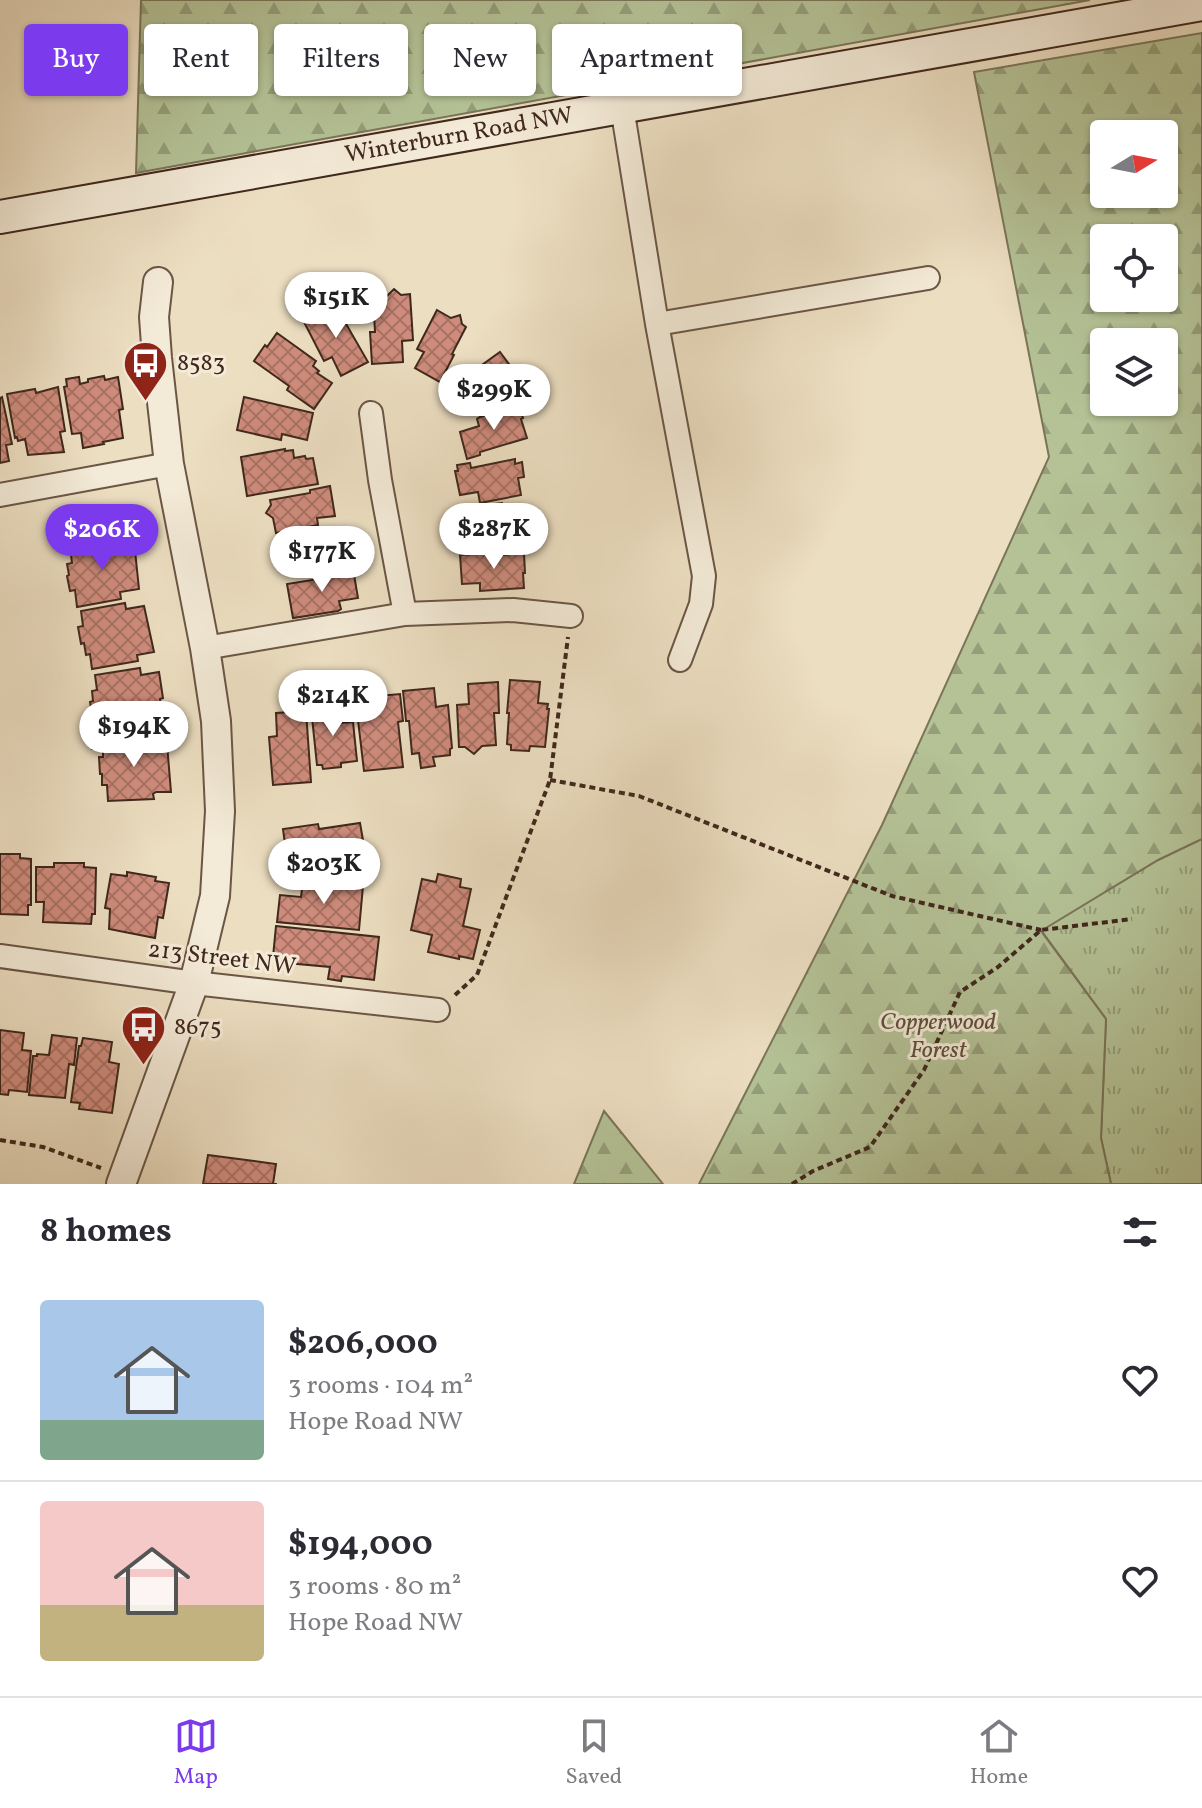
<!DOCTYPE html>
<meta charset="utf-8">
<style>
body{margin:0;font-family:Vollkorn,serif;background:#f2f2f3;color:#2b2b33;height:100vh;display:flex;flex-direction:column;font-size:30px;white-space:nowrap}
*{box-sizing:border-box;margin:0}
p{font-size:26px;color:#7c7c81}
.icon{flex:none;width:44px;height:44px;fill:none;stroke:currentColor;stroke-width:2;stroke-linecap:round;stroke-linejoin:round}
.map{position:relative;height:1184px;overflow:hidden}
.details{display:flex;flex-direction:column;background:#fff;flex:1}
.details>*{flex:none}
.top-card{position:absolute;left:24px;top:24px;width:800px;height:72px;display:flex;gap:16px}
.needle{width:52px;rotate:80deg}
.buttons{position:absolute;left:1090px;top:120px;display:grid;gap:16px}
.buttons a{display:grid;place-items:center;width:88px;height:88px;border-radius:8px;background:#fff;box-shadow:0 2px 6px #0004;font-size:40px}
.price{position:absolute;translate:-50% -68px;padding:0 18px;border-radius:28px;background:#fff;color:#222;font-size:26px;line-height:52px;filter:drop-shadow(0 2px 4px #0008)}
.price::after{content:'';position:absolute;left:50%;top:48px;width:24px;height:18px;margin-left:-12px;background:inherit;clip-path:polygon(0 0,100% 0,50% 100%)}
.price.on{background:#7c3aed;color:#fff}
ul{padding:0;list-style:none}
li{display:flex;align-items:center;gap:24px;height:200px;padding:0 40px}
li+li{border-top:2px solid #e1e1e2}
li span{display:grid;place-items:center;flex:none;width:224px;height:160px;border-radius:8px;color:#555}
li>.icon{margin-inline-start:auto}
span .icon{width:96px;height:96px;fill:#fffc;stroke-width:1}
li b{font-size:34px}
h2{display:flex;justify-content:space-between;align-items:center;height:96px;padding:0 40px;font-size:34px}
.chip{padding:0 28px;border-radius:8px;background:#fff;box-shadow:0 2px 6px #0004;font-size:28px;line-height:72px}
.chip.on{background:#7c3aed;color:#fff}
.menu{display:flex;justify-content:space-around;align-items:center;height:112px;border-top:2px solid #e1e1e2;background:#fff;font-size:22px;color:#7c7c81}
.menu a{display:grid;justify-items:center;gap:4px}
.menu .on{color:#7c3aed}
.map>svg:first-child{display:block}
.grass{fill:url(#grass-tufts);stroke:#7a7559;stroke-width:2}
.forest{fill:url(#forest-firs);stroke:#7a7559;stroke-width:2;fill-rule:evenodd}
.building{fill:url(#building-cross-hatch);stroke:#40281c;stroke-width:2}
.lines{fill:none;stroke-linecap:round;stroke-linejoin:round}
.minor-casing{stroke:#6b5645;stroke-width:26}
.tertiary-casing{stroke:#6b5645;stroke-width:32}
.secondary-casing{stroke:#40281c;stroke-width:36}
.path{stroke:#40281c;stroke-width:4;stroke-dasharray:6 4;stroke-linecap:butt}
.minor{stroke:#f3ead7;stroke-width:22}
.tertiary{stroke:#f3ead7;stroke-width:28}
.secondary{stroke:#f3ead7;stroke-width:32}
.labels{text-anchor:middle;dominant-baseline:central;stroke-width:6;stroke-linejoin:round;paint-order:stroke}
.street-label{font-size:24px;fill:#40281c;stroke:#f3ead7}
.poi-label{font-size:24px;fill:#40281c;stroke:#f3ead7;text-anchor:start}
.park-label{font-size:24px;font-style:italic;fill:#5d4e3a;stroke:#f3ead7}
</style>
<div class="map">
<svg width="1202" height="1184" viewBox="0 0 1202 1184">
<defs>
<pattern id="grass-tufts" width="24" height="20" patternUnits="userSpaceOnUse" patternTransform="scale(2)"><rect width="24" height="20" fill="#b4c296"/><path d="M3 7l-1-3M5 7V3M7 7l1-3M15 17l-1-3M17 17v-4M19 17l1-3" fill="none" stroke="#949e7a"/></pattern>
<pattern id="forest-firs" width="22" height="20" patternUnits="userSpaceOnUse" patternTransform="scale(2)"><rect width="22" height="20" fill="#b4c296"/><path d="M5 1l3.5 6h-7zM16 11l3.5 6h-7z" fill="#949e7a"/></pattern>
<pattern id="building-cross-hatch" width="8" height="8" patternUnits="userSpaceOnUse" patternTransform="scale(2)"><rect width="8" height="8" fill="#cf8c7c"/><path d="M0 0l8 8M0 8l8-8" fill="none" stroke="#a97265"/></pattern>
</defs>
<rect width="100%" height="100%" fill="#ecdec1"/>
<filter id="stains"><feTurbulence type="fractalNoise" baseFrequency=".0025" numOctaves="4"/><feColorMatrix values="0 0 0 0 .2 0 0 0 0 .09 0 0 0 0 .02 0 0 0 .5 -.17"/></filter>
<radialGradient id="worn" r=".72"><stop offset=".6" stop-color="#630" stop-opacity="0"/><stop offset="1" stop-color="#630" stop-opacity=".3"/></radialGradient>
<path class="grass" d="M1202,839V1184H1111L1101,1138L1106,1019L1041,930L1158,860Z"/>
<path class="forest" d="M141,0H1090L136,173Z
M1202,33V839L1158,860L1041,931L1106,1019L1101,1138L1111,1184H699L882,825L1049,457L974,72ZM1164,134V194H1104V134ZM1164,238V298H1104V238ZM1164,342V402H1104V342Z
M604,1111L663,1184H574Z"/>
<path class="building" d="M394,289L401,295L410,294L413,340L402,341L403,362L372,364L370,332H375L373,297L387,296Z
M334,303L368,362L341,376L332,357L324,361L304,322L318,315L317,312Z
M437,310L451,318L460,315L462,324L466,327L452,354L454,355L440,382L415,368L424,352L417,349Z
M277,333L316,361L313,366L319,371L317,373L332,383L314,409L287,390L289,386L254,361L265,345L267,347Z
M500,352L520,379L480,409L475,402L461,413L443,390L466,373L468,375Z
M104,376L105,380L118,377L123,409L119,410L123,438L103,442L104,444L83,448L81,433L72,434L64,387L67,386L66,379L79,377L80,384L88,382V379Z
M58,387L65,431L60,432L64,452L28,455L25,439L18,441L17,437L15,438L7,394L35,389L36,393Z
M2,397L12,444L6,445L9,461L0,463V398Z
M244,397L313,413L307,440L282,434L281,440L237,430Z
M519,405L523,418L521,419L527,438L480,452V455L467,459L460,432L479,426L477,419L480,417Z
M285,449V451L293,450L294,458L305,456L306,459L313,458L318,484L247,496L241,457Z
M515,459V464L522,462L524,477L518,478L521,495L480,503L478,492L460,495L455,471H458L457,465L470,463L471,468Z
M330,486L335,516L317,518L318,525L276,533L273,518L266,513L271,505L270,500L310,493V490Z
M502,503V506L522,504L527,540L456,549L452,523L472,520L471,514H466L465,507Z
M326,531L329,540L350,536L356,564L323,571L322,567L287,573L283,554L288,553L285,539Z
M114,539L115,545L134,541L139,589L120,592L121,599L77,607L75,590L70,591L67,576L69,575L67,564L72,563L70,547Z
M488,553V556L524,553L525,573H523L524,588L480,591V583L462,584L460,555Z
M353,569L358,598L339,601L341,609L338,611L293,618L287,584L325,578V574Z
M125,603L126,609L144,606L154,652L137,655L138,661L92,669L90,654L86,655L84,643L81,644L78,627L83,626L81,611Z
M140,668L141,675L159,672L163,698L160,699L163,721L145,723V728L100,735L98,719H93L90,702L93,701L92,691L97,690L95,675Z
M510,680L540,682L538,703L548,704L547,709H549L545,747L530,746L529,751L511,750V745L507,744L509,713H507Z
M498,682L499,713H494L496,745L482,746L474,754L465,747H459L457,705L469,704L468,684Z
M434,688L436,707L448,705L452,748L450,749V755L433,757L435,766L421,768L419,753L412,754L409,721H406L403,691Z
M400,694L403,721L398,722L403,767L364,771L358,720L370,718L367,697Z
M338,705L341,723L353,722L357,761L341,763V767L323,769L322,765H317L311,708Z
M306,711L311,782L273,785L269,737L277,736L276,713Z
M149,739V745L167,744L171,792H156L153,794L154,799L108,801L107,785H102V774H100L99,757H103V749H92V742Z
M360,823L364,846L351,848L354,869L317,875V872L311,873L308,856L287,859L283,829L318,824L319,829Z
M0,854H20V858L31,859V905H28V915L0,914Z
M54,863H84V867L96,868L95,914H92L91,924L43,922L44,902H36V867H54Z
M127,872L156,877L155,881L169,883L163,918L158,917L155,938L109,929L110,909L105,908L111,874L127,876Z
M438,874L461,879L460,887L471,889L463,926L480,930L473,959L459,956V959L428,952L432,935L411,930L422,879L436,882Z
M303,881L341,884V881L349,882V885L363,886L359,930L277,922L280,895L301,897Z
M276,926L379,937L374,980L342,976L341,981L328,979L330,967L287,963V959L273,957Z
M0,1030L24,1033L22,1050L31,1051L27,1092L9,1090L8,1095L0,1094Z
M52,1035L77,1038L74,1065L69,1064L65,1098L29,1095L33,1056H37V1054L49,1055Z
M83,1038L112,1042L109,1062L119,1064L112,1113L79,1109L80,1103L71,1102L79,1046H81Z
M208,1155L276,1164L273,1184H277H203Z"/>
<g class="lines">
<defs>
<path id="minor" d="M622,107L657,324L704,576L701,604L680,660
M657,324L928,278
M371,413L380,480L405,614
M0,495L169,464
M205,648L405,614L513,610L571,616
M0,956L194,983L438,1010"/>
<path id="tertiary" d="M121,1184L194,983L215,896L220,811L216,721L205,648L169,464L157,358L154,317L158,282"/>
<path id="secondary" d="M0,217L1202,4"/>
</defs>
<use href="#minor" class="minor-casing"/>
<use href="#tertiary" class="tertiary-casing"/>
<use href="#secondary" class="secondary-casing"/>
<path class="path" d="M550,780L639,796L892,896L1041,930
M455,995L477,975L550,780L568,637
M0,1140L43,1147L101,1168
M792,1184L813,1171L870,1147L924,1070L960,992L998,967L1041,930L1132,919"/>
<use href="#minor" class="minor"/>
<use href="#tertiary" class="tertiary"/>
<use href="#secondary" class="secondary"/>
</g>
<defs>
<symbol id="bus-pin" viewBox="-11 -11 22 30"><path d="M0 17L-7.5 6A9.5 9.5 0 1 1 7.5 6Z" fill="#8f2418" stroke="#f3ead7"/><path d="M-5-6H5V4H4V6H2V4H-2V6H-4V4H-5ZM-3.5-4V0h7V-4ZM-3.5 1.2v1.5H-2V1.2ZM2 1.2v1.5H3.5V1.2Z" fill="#fff"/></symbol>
</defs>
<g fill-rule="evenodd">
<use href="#bus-pin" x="120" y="338" width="51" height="69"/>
<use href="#bus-pin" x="118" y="1002" width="51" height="69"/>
</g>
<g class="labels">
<g class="street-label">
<text transform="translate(459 136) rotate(-10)">Winterburn Road NW</text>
<text transform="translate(222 959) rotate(7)">213 Street NW</text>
</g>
<g class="poi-label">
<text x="177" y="364">8583</text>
<text x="174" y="1028">8675</text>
</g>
<g class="park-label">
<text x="938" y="1023">Copperwood<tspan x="938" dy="28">Forest</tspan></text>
</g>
</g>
<rect width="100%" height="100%" filter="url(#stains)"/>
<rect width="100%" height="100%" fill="url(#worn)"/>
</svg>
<div class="buttons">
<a><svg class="needle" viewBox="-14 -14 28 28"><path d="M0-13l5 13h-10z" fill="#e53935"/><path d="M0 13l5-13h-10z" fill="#7c7c81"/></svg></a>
<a><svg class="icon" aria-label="locate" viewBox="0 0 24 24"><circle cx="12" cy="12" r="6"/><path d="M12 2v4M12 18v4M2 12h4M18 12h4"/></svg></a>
<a><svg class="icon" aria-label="layers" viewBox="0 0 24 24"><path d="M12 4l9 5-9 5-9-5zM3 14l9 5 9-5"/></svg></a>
</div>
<b class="price" style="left:336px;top:340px">$151K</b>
<b class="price" style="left:494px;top:432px">$299K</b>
<b class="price" style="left:494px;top:571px">$287K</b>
<b class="price on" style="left:102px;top:572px">$206K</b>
<b class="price" style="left:322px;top:594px">$177K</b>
<b class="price" style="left:333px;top:738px">$214K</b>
<b class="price" style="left:134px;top:769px">$194K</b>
<b class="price" style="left:324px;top:906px">$203K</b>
<div class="top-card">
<a class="chip on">Buy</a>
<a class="chip">Rent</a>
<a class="chip">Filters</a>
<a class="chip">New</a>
<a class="chip">Apartment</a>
</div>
</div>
<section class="details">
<h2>8 homes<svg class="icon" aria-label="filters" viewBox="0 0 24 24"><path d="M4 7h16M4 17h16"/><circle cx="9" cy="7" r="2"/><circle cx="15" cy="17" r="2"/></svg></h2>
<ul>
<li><span style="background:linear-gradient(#a9c7e8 75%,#7fa58c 0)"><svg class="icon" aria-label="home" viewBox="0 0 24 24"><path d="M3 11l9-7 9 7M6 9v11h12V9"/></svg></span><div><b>$206,000</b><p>3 rooms · 104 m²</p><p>Hope Road NW</p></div><svg class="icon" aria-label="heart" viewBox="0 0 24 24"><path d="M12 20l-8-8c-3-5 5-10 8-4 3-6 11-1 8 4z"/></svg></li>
<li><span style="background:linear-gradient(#f6c9c9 65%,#c2b280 0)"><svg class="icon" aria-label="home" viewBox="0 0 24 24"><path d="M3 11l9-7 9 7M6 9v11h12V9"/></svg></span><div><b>$194,000</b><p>3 rooms · 80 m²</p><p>Hope Road NW</p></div><svg class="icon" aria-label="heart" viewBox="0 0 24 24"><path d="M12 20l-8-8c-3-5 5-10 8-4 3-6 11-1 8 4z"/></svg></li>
</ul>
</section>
<nav class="menu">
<a class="on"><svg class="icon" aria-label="map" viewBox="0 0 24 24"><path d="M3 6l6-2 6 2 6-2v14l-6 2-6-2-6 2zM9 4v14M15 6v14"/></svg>Map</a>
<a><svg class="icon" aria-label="saved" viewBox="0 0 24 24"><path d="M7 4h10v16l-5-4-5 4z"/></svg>Saved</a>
<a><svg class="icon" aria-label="home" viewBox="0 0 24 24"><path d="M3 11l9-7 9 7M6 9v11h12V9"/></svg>Home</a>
</nav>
